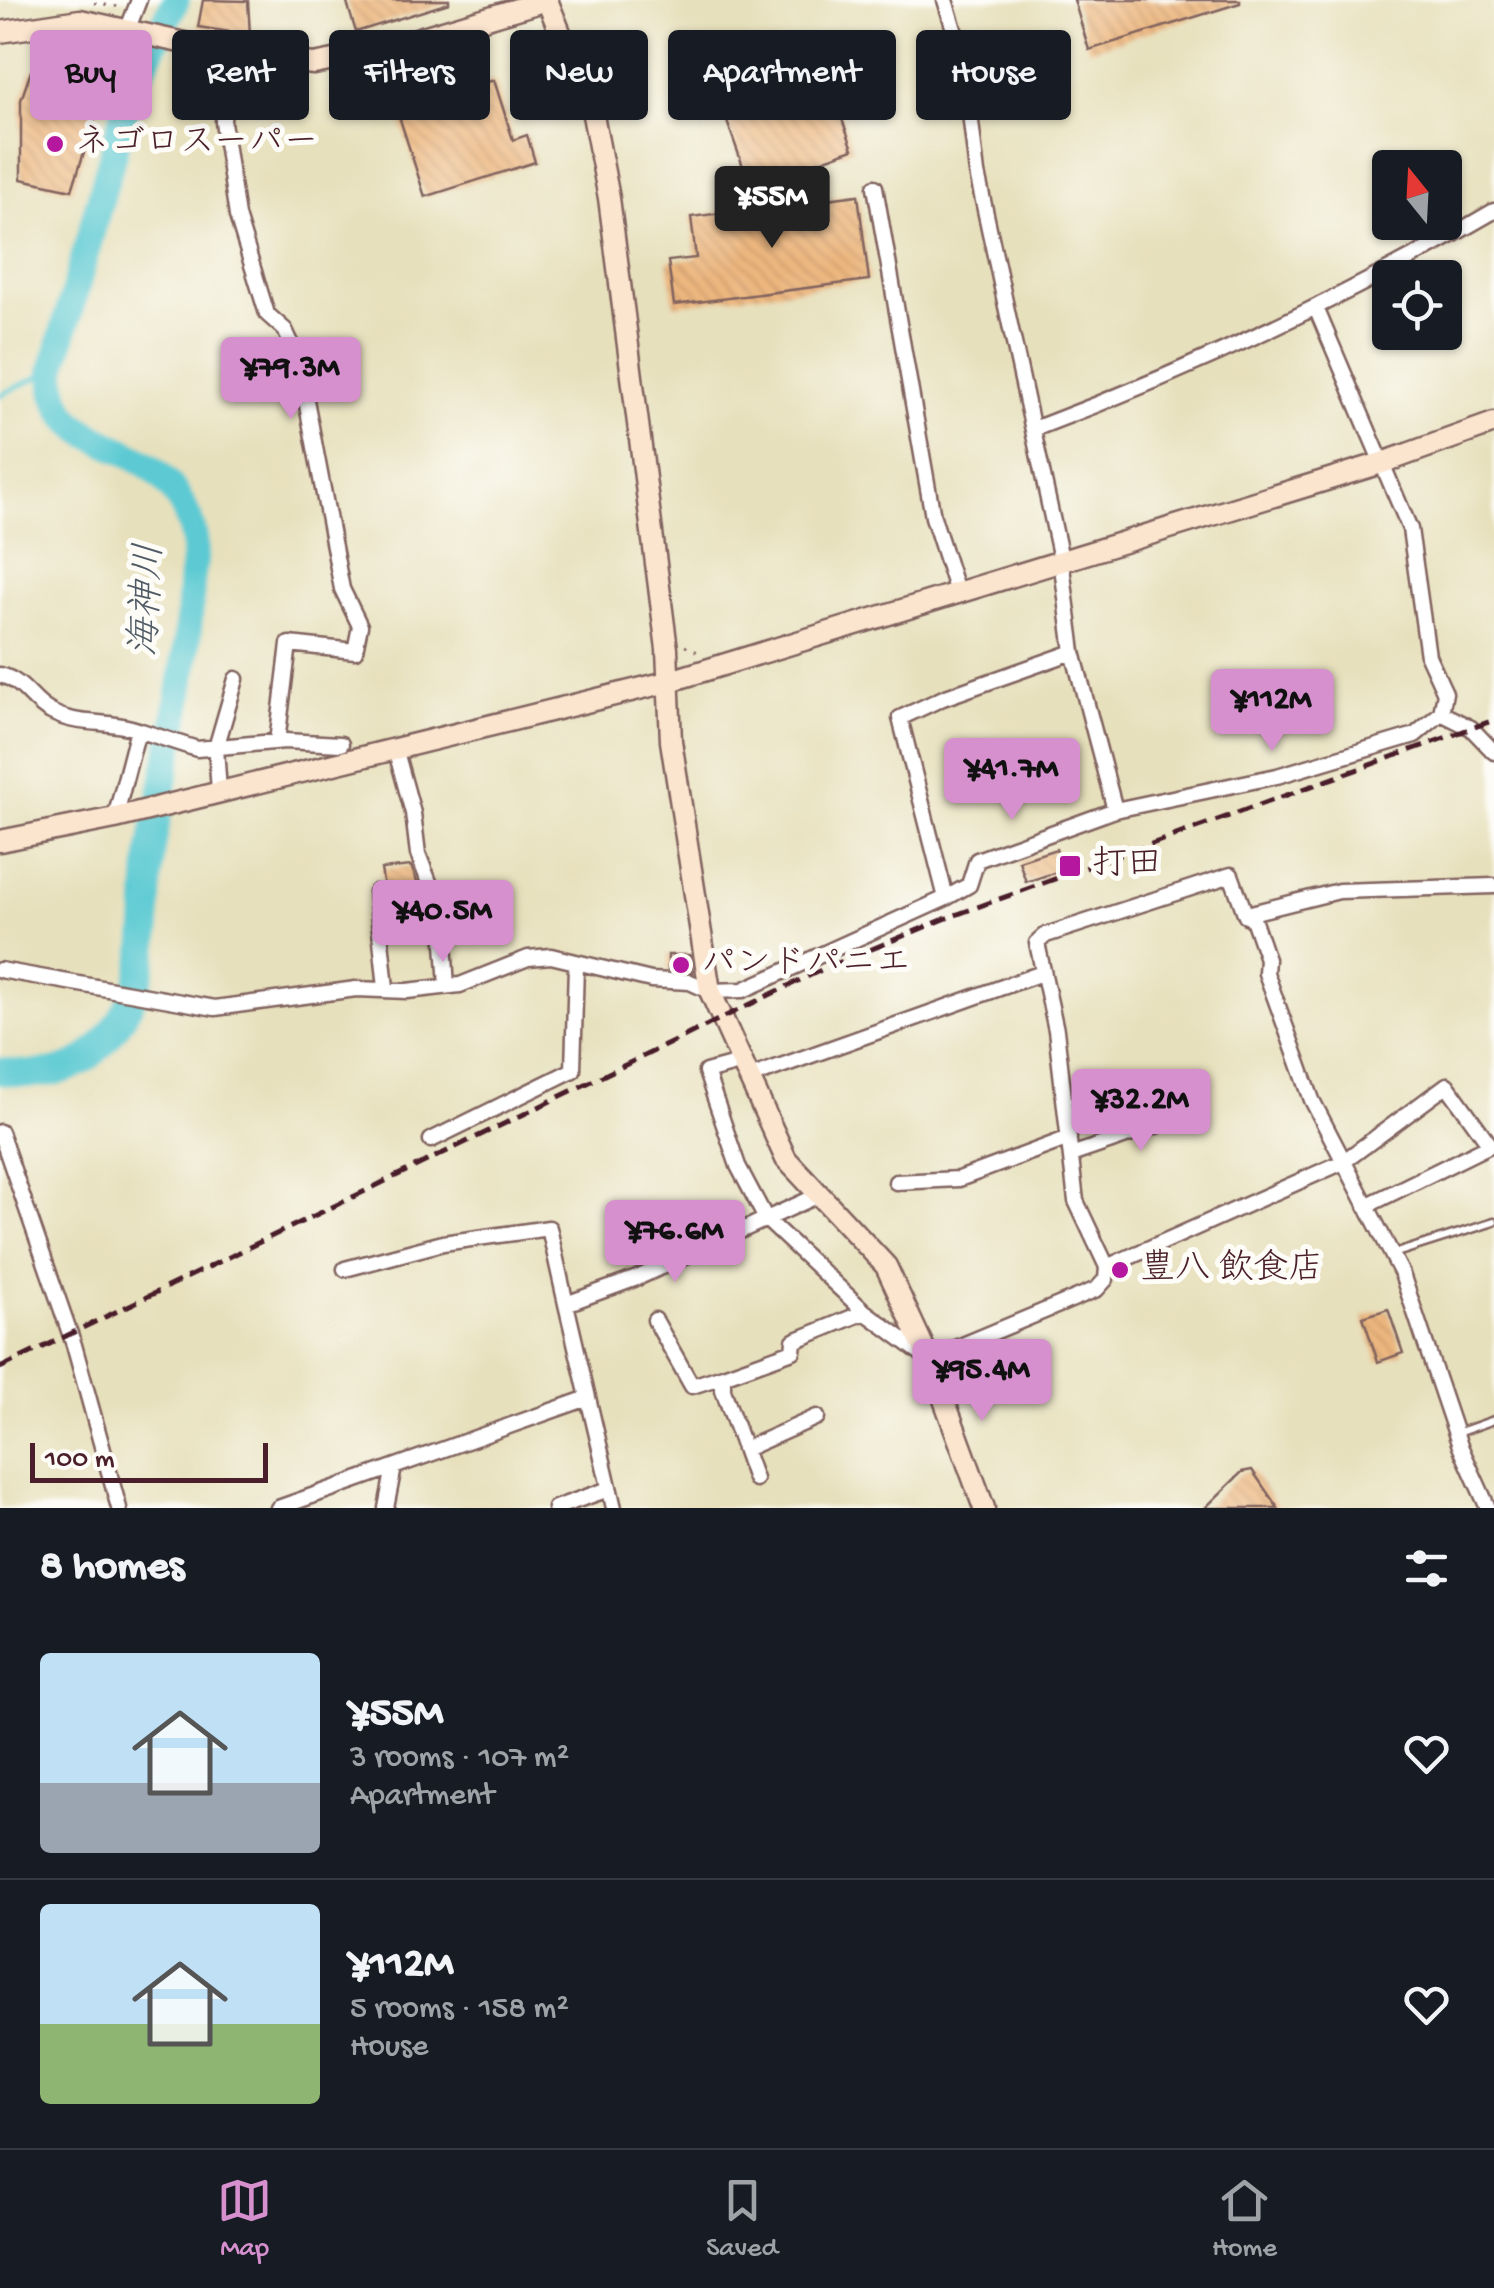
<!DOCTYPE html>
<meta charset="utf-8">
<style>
body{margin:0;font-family:"Gochi Hand","Klee One",sans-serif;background:#242831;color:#f1f3f6;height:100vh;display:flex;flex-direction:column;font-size:38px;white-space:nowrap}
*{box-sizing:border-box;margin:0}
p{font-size:32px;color:#9ea1a6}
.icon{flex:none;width:55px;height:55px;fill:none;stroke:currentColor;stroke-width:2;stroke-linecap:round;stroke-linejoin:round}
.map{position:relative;height:1508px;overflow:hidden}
.side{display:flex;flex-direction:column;background:#171b24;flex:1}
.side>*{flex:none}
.guide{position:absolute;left:30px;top:30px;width:1435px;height:90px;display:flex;gap:20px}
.needle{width:65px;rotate:342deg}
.fabs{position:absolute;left:1372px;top:150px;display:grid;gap:20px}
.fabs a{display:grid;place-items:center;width:90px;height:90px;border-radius:10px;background:#171b24;box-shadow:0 2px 8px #0004;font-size:50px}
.scale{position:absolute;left:30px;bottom:25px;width:238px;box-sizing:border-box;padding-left:10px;border:5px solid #4a1f2b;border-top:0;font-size:28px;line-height:35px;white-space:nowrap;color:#4a1f2b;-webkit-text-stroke:8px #fdfcf7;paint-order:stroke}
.price{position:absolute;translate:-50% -85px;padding:0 22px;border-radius:10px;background:#d690ce;color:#111;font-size:32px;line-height:65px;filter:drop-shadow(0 2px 5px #0008)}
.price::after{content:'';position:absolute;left:50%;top:60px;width:30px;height:22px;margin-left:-15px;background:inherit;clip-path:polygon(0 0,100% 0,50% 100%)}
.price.current{background:#222;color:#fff}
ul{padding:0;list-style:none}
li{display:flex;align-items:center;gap:30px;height:250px;padding:0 40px}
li+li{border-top:2px solid #363941}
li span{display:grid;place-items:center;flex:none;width:280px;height:200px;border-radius:10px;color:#555}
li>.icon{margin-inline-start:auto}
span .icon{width:120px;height:120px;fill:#fffc;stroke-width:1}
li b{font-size:42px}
h2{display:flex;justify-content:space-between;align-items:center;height:120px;padding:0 40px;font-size:42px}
.pill{padding:0 35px;border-radius:10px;background:#171b24;box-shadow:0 2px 8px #0004;font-size:35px;line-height:90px}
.pill.current{background:#d690ce;color:#111}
.menu{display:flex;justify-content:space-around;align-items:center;height:140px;border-top:2px solid #363941;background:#171b24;font-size:28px;color:#9ea1a6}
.menu a{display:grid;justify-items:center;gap:5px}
.menu .current{color:#d690ce}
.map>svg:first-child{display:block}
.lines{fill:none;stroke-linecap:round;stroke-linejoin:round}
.stream{stroke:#5dcad3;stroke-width:5}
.river{stroke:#5dcad3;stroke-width:28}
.building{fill:url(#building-back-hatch)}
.lane-casing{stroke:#81635e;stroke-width:11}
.street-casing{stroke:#81635e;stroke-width:19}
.secondary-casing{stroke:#81635e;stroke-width:25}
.path{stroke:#81635e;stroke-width:2.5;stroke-dasharray:2.5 8;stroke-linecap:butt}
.lane{stroke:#fff;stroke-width:6}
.street{stroke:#fff;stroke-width:14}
.secondary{stroke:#fbe5cf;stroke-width:20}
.rail{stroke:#4a1f2b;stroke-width:5;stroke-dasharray:15 8;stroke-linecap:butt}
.poi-dot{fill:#b5179e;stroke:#fdfcf7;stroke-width:4}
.labels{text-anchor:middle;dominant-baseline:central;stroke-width:10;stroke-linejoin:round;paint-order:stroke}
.poi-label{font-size:35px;fill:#4a1f2b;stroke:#fdfcf7;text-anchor:start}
.water-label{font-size:38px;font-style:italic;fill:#515b66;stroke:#fdfcf7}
</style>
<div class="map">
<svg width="1494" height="1508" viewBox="0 0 1494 1508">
<defs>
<pattern id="building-back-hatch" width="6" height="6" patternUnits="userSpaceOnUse" patternTransform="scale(2.5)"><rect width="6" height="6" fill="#edb77f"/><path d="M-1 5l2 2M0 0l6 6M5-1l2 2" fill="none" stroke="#cd9d6e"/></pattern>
</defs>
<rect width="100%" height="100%" fill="#fdfcf7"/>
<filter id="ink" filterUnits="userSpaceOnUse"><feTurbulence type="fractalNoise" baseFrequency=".01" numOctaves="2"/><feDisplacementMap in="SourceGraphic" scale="20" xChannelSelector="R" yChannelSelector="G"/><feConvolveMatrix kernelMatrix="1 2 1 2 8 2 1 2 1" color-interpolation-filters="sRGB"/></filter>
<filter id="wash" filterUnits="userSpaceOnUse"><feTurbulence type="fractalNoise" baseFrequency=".0048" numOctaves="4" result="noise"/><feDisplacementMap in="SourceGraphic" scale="40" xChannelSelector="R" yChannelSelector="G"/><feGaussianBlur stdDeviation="2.25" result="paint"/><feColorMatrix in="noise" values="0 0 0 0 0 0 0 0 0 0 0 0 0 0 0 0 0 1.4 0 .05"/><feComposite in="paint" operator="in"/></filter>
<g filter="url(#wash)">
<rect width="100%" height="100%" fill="#e7e0bc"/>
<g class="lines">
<path class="stream" d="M0,395L53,370"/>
<path class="river" d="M0,1071C65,1082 97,1064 129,1005C154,960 144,899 152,848C167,760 188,675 191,585C192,567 198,551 193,533C188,512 175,489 159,474C118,436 53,443 53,370L129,95L176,0"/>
</g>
<g id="blocks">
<path class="building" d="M203,0L248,1L250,35L198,27Z
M346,0H449V3L356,32Z
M1074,0H1240V3L1089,50Z
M31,71L93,90L98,81L111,85L103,108H98L72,190L21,179V100Z
M826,76L853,149L750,186L724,113Z
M494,80L513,140L527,135L535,162L425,197L397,110Z
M858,195L869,280L674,305L668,261L696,258L691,217Z
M1056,849L1063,870L1026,882L1019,861Z
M411,866L419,887L420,913L399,920L389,917L381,869Z
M668,955H690L693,972L668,970Z
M1388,1309L1403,1353L1378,1362L1363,1317Z
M1252,1470L1278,1508H1205L1242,1472Z"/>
</g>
</g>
<g filter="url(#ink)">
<use href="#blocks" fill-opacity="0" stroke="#81635e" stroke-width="2.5"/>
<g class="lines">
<defs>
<path id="lane" d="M1393,1254L1494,1222
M1457,1433L1494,1420"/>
<path id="street" d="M945,0L964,62L977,173L1061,559L1073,652L1115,810
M128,28L139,0
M226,52L223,122L237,216L267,314L285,330L298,358L342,589L360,626L355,651L289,644L277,742
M875,187L933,517L957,592
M1034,429C1195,368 1346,298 1494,211
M0,675C25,681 31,702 51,712C79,727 109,719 138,730
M1441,713L1471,728L1494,752
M395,748L413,813L418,854L442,915L447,986
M219,791L216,748L236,679
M115,818L138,730L197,749L285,741L341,744
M376,892L386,988
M946,898L900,718L943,698L1073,652
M1251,913L1339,891L1494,886
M0,970L215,1008L356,989L407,991L460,985L528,958L551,956L651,980L690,982L710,991L743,990L946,898L969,885L977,860L1115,810L1277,776L1415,735L1441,713L1445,693L1428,656L1410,529L1316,308
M743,1062L706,1072L738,1166L766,1219L865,1312
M750,1077L1042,973
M0,1132L74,1345L119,1508
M431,1140L573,1070L576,965
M1071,1155L1196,1112
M896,1182L959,1179L1069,1138
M1107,1267L1343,1162L1447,1085L1490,1145L1366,1206
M345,1269L443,1243L549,1228L566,1304
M655,1320L692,1386L723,1376
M745,1449L817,1417
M755,1479L723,1390V1376L793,1351L794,1341L865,1312L929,1359L1097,1289L1106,1279L1107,1267L1076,1201L1056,1030L1037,943L1046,935L1231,875L1246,916L1251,913L1267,959L1266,973L1312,1100L1402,1274L1460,1446L1488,1508
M278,1508L585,1399
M386,1508L394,1467
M555,1508L609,1489
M614,1508L566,1304L637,1278L819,1195"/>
<path id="secondary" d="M547,0L593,115L609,198L667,649L671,741L710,991L786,1159L886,1266L929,1359L984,1508
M0,32L80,20L248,57L314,64L369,53L547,0
M0,841L115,818L667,682L1385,462L1494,423"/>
</defs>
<use href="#lane" class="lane-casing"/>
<use href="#street" class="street-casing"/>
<use href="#secondary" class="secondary-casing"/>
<path class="path" d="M94,3L120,7
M685,646L700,653"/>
<use href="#lane" class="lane"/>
<use href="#street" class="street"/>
<use href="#secondary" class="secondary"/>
<path class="rail" d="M0,1368L821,970L947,918L1494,720"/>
</g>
</g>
<g class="poi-dot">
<circle cx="55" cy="144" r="10"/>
<rect x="1058" y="854" width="24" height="24" rx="5"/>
<circle cx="681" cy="965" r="10"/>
<circle cx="1120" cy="1270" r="10"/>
</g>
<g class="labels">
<g class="poi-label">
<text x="75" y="144">ネゴロスーパー</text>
<text x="1092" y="866">打田</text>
<text x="701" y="965">パンドパニエ</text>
<text x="1140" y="1270">豊八 飲食店</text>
</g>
<g class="water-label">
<text transform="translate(150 600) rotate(-87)">海神川</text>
</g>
</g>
</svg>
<div class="fabs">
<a><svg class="needle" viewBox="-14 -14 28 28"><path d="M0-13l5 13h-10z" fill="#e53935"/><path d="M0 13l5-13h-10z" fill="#9ea1a6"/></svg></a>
<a><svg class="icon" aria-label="locate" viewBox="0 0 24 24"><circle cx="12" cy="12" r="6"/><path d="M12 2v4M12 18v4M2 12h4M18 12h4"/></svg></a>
</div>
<div class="scale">100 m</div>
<b class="price current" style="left:772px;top:251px">¥55M</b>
<b class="price" style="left:291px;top:422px">¥79.3M</b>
<b class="price" style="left:1272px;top:754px">¥112M</b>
<b class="price" style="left:1012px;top:823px">¥41.7M</b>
<b class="price" style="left:443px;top:965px">¥40.5M</b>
<b class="price" style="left:1141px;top:1154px">¥32.2M</b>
<b class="price" style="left:675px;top:1285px">¥76.6M</b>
<b class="price" style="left:982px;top:1424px">¥95.4M</b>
<div class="guide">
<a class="pill current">Buy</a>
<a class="pill">Rent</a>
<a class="pill">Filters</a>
<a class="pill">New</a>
<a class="pill">Apartment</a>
<a class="pill">House</a>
</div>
</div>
<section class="side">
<h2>8 homes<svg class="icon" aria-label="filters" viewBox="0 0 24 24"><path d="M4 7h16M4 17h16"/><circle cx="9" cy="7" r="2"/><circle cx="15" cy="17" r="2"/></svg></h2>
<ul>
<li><span style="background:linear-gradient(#bfe0f5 65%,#9aa5b1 0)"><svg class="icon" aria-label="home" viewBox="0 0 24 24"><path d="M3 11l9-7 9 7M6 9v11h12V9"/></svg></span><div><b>¥55M</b><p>3 rooms · 107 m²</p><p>Apartment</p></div><svg class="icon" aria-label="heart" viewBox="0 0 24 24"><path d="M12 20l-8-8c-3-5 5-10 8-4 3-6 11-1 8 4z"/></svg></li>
<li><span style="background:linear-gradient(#bfe0f5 60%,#8fb573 0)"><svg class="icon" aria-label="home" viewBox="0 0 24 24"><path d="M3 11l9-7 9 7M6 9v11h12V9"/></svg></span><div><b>¥112M</b><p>5 rooms · 158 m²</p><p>House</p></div><svg class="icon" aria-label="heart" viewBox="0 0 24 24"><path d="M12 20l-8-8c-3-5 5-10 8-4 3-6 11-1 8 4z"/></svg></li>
</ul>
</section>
<nav class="menu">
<a class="current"><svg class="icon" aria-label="map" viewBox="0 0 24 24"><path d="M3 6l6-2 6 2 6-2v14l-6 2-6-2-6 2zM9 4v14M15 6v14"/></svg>Map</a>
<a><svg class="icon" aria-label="saved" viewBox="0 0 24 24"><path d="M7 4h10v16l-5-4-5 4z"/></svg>Saved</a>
<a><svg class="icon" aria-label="home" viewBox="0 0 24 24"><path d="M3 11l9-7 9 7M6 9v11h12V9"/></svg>Home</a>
</nav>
